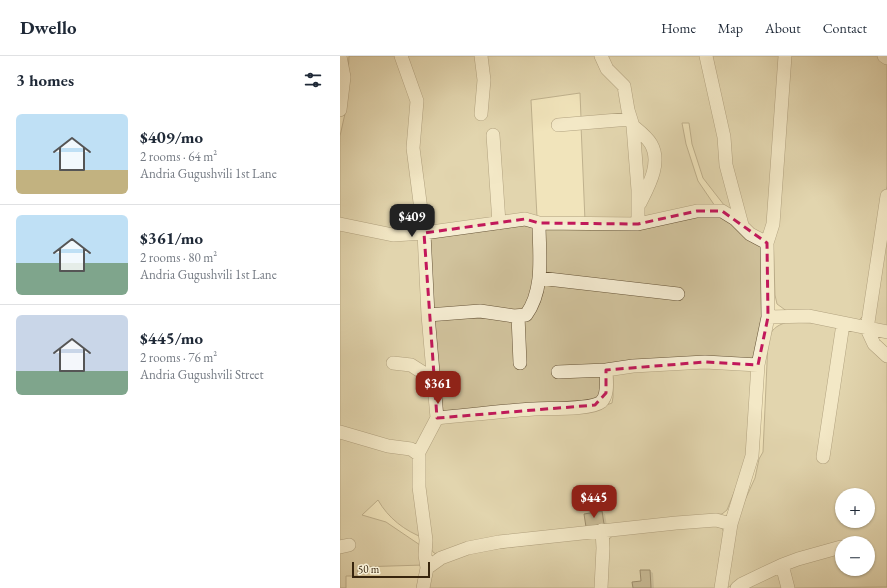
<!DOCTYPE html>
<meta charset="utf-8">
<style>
body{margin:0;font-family:"EB Garamond",serif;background:#f6f6f7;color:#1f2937;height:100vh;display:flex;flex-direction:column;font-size:15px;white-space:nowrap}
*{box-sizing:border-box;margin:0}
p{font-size:13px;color:#747a83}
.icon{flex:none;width:22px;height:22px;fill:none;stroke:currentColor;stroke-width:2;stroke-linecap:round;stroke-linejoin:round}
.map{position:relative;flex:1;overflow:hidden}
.side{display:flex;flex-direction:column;background:#fff;width:340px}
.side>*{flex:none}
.buttons{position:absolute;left:495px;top:432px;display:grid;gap:8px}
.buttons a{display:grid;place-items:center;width:40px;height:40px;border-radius:50%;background:#fff;box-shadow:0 1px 3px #0004;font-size:20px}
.scale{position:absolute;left:12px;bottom:10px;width:78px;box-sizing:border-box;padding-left:4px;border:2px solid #37240d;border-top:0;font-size:11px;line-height:14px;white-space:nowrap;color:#37240d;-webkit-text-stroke:3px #f6edd3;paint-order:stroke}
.price{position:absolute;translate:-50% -34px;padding:0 9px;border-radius:8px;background:#8f2418;color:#fff;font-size:13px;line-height:26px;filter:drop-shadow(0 1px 2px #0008)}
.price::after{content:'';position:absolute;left:50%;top:24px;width:12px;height:9px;margin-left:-6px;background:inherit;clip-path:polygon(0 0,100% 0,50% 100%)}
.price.active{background:#222;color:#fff}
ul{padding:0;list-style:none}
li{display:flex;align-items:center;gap:12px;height:100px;padding:0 16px}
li+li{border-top:1px solid #e0e1e3}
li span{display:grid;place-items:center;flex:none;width:112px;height:80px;border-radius:6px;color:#555}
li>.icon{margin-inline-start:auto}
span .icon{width:48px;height:48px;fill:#fffc;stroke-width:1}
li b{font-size:17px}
h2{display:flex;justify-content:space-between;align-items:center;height:48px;padding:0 16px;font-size:17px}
header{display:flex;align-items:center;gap:24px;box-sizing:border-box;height:56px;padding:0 20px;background:#fff;border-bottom:1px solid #e0e1e3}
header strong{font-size:19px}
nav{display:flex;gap:22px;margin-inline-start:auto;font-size:14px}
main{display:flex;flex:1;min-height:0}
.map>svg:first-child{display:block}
.green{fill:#d1c39d;stroke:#847455;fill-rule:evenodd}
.shadow{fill:#0003}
.building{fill:#988867;stroke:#37240d}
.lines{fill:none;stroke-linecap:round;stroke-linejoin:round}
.minor-casing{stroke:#665438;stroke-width:14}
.minor{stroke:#f6edd3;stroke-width:13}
.marked{fill:none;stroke:#c2185b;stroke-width:3;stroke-dasharray:8 5;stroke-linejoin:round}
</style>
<header>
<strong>Dwello</strong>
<nav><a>Home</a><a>Map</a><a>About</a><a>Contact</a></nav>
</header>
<main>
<section class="side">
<h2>3 homes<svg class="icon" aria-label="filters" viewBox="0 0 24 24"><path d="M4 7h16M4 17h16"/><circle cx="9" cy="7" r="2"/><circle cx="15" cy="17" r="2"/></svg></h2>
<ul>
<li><span style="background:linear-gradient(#bfe0f5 70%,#c2b280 0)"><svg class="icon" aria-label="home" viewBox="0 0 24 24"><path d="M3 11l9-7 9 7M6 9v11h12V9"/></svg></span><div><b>$409/mo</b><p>2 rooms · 64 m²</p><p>Andria Gugushvili 1st Lane</p></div></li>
<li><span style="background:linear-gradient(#bfe0f5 60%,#7fa58c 0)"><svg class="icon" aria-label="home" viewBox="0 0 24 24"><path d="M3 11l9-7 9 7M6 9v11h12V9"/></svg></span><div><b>$361/mo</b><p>2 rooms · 80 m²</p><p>Andria Gugushvili 1st Lane</p></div></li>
<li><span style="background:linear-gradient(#c9d6e8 70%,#7fa58c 0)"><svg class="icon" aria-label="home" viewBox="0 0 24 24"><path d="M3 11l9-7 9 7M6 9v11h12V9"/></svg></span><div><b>$445/mo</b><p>2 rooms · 76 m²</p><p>Andria Gugushvili Street</p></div></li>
</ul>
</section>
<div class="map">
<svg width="547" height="532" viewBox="0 0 547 532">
<rect width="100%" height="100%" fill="#f1e4bb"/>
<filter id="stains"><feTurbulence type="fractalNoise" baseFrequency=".005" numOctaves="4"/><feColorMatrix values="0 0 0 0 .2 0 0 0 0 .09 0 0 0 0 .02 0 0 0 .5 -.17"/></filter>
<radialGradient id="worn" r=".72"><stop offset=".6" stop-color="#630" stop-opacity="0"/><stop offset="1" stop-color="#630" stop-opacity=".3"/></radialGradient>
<path class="green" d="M9,0H59L75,45L80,174L62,176L0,165V80L6,53Z
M65,0H256L279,29L285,52L281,59L241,62L240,37L191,44L197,161L156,163L87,172L76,93L80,44Z
M266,0H442L430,161L425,177H420L412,172L384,149L363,122L352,88L349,67H342L346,88L358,125L375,150L304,160L303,152L316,119L301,72Z
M447,0H542L547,4V130L524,259L519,264L448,256L437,248L435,239L433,178Z
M285,65L291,72L295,156L290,162L245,165L241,69Z
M297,78L308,88L311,109L301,138Z
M378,158L414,183L421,192L426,261L416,303L264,318V336L253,347L101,359L93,261L187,263L201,169Z
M183,166L196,169L198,217L184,256L92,257L86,181Z
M547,167V270L532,267Z
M0,172L81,182L94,362L77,391L0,372Z
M447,266L476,267L521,276L527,285L547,304V531L451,532L446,510L502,494V513H528V487H504L386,532L395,466L415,422L419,403L423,396L428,285C431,273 436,270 447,266ZM502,439H528V465H502Z
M355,310L413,312L409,399L387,454L382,458L216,475L100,499L94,497L90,492L81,398L100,366L255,353L272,347L273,341V318Z
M0,378L76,400L84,482C65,475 48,462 38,444L22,459L46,466L80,489L84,509L18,511L17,520H6V532H0Z
M371,469L382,472L385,479L377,532H265L268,484L277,476Z
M257,481L256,532H88L92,514L100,507L137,495Z
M440,513L445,532H402Z"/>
<path class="shadow" d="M261,456L265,458L267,470L250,472Z
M310,515L313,517L314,532H294L302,526Z"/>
<path class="building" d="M262,455L264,468L246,471L244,458Z
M300,514H310L311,532H293L292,526L301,525Z"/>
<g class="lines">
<defs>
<path id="minor" d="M61,0L77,45L73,92L84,177L88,259L97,362
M261,0L267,13L284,30L288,54L293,70L298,134V168
M366,0L384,81L386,109L402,169
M544,0L547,2
M0,54L4,21L0,0
M141,58L144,24L141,0
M218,69L290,63
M293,70C299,75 307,81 311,88C322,107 308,131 300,147
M153,79L159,167
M547,140L527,273L534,288L547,300
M0,168L53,179L84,177L185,163L199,167L298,168L357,155H382L395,163L410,178L427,187
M199,222L338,238
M88,259L140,255L174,260L186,259C205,233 199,197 199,167
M178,260L180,307
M428,261L469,260L547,276
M53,307L71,309L82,316L93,319
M218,316L266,314L293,310L365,306L418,309
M0,376L48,390L71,393L78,398
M483,401L503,268
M0,491L9,489
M442,509L458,503L501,491
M87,512L85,499L86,484L79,431V400L78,398L97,362C129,359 162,355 194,353C208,352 251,354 261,346C269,339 266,323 266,314
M83,532L87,512L101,502L128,492L159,486L336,467L376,464L391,468
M261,532L263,492L262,474
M381,532L391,468L412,400L418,309L428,261L427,187L433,168L445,0
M397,532L402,528L442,509L448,532"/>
</defs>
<use href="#minor" class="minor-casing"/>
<use href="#minor" class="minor"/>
</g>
<path d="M0 0H547V532H0ZM357,155H382L427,187L428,261L418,309L365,306L266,314V337L255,349L97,362L84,177L185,163L199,167L298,168Z" fill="#f1e4bb" fill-opacity=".55" fill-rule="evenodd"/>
<path class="marked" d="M357,155H382L427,187L428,261L418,309L365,306L266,314V337L255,349L97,362L84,177L185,163L199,167L298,168Z"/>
<rect width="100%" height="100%" filter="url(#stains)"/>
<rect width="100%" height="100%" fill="url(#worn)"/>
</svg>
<div class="buttons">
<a>+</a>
<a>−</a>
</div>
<div class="scale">50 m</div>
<b class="price active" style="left:72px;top:182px">$409</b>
<b class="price" style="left:98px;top:349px">$361</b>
<b class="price" style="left:254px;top:463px">$445</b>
</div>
</main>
